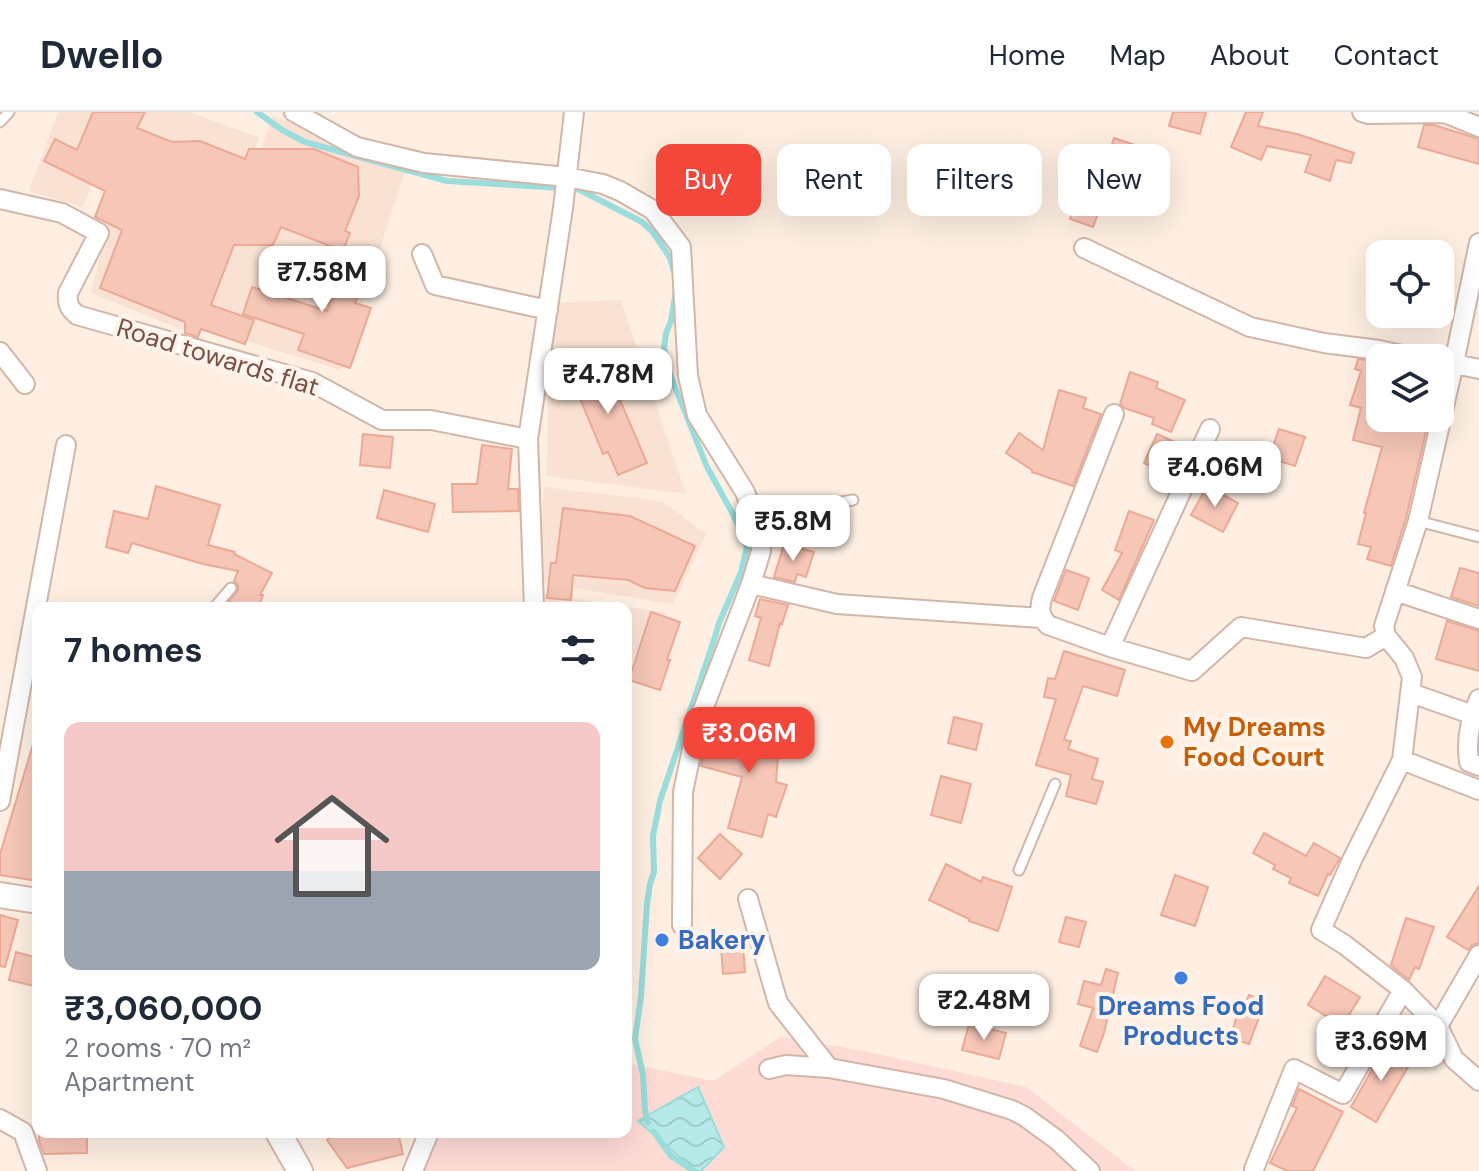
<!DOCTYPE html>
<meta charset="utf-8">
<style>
body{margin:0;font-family:"DM Sans",sans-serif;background:#f6f6f7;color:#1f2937;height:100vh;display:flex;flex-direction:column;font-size:30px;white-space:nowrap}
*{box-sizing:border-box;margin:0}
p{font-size:26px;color:#747a83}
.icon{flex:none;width:44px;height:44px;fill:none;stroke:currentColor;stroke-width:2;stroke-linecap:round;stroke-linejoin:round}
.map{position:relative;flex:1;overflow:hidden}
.sheet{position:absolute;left:32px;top:490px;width:600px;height:536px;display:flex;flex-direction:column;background:#fff;border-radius:16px;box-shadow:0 8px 32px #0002}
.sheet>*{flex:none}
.banner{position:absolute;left:656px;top:32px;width:702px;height:72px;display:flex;gap:16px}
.controls{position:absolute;left:1366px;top:128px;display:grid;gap:16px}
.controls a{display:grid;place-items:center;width:88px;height:88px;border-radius:16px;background:#fff;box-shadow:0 8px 32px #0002;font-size:40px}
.price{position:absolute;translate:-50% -68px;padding:0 18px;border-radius:16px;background:#fff;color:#222;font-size:26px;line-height:52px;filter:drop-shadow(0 2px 4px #0008)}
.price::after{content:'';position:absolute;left:50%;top:48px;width:24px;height:18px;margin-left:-12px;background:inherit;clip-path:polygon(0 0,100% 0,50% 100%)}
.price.selected{background:#f4473c;color:#fff}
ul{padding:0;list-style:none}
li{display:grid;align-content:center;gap:16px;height:424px;padding:0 32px}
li+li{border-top:2px solid #e0e1e3}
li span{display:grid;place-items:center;height:248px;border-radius:16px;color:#555}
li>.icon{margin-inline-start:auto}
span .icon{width:144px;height:144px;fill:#fffc;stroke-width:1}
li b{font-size:34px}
h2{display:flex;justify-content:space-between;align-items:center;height:96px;padding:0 32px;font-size:34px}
.tag{padding:0 28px;border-radius:16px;background:#fff;box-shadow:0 8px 32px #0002;font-size:28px;line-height:72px}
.tag.selected{background:#f4473c;color:#fff}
header{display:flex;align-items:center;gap:48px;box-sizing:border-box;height:112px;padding:0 40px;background:#fff;border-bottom:2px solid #e0e1e3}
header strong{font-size:38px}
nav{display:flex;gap:44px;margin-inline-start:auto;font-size:28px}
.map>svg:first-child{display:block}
.residential{fill:#f9e2d3}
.commercial{fill:#ffdbd6}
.water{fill:url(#water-waves);stroke:#9adddc;stroke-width:2}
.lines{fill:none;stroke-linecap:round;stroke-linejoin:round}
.stream{stroke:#9adddc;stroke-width:6}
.building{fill:#f6c6b7;stroke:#eba996;stroke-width:2}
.lane-casing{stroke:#d3b6aa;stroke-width:13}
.street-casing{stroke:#d3b6aa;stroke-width:22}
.secondary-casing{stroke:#d9b7a9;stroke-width:28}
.lane{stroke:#fff;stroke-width:9}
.street{stroke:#fff;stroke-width:18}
.secondary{stroke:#fff;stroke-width:24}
.food-dot{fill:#e8710a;stroke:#fff4eb;stroke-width:3}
.shop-dot{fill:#3f7fe0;stroke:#fff4eb;stroke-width:3}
.labels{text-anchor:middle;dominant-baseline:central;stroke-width:8;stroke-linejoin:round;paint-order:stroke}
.street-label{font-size:26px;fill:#795046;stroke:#fff4eb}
.food-label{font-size:26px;font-weight:bold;fill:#c56008;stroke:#fff4eb;text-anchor:start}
.shop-label{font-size:26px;font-weight:bold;fill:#366cbe;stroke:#fff4eb;text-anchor:start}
</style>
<header>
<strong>Dwello</strong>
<nav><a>Home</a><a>Map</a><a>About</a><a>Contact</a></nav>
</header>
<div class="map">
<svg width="1479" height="1059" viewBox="0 0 1479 1059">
<defs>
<pattern id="water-waves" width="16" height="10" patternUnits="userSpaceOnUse" patternTransform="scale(2)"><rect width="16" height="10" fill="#b5eae9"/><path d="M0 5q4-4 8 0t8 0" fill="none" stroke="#9fcac9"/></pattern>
</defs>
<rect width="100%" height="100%" fill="#feefe2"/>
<path class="residential" d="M58,0H125L82,95L29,79Z
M137,0H190L259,26L180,217L91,181Z
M273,4L407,54L340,258L196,213Z
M621,188L686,382L547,364L549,191Z
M544,375L662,389L706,422L673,492L538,470Z
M540,481L666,501L642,565L626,562V496H539Z"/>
<path class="commercial" d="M780,925L859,938L1026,975L1135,1059H408L433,1020H626V951L713,969Z"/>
<path class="water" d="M698,975L724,1035L701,1059H696L638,1009Z"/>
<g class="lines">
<path class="stream" d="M257,0L282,18L305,30L447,69L578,77L642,110L652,119L665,138L670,146L674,160
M648,1010L645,998L643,963L635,927L641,884L647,792L650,772L654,760L653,724L660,689L714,528L719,511L741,460L747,435L734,404L707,355L667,255L664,236L666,221L671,209L676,179
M654,1020L671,1044L694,1059"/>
</g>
<path class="building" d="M93,0H145L137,16L172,30L200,29L245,47L249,37H314L358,55L359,84L345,119L350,121L343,139L281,115L273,133H234L211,193L254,208L245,232L201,217L198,225L185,221V210L100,176L122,118L95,105L105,79L44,49L55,27L77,38Z
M1173,0H1206L1200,22L1169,14Z
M1246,0H1263L1258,14L1297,22L1354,41L1351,51L1336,48L1330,69L1305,60L1311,43L1267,34L1261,48L1231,35Z
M1424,13H1434L1479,27V52L1418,35Z
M1114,26L1156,40L1150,58L1108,44Z
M1084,66L1108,75L1093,115L1070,107Z
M349,135L372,143L355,191L371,196L350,256L298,238L304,222L243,202L252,175L327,199Z
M602,246L647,351L618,363L608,340L603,342L569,260Z
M1358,247L1380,250V306H1429L1406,406L1391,454L1367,447L1371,435L1358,432L1366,401H1364L1382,335L1353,328L1361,296L1350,293L1361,259L1355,257Z
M1130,260L1158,270L1156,276L1185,288L1171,320L1152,312L1154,306L1124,296L1120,292Z
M1059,278L1086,286L1083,296L1101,302L1073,374L1032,360V358L1006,341L1019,321L1043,338Z
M1279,317L1305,325L1295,354L1269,346Z
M363,322L393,325L390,356L360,353Z
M1157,322L1188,336L1175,365L1144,351Z
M482,333L512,337L508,377H518L519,399L453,400L452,372H477Z
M156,374L220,393L208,433L235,440L234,442L272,461L260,483H263L258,496H224L238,478V473L234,469L238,459L203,452L132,431L128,441L106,435L114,399L148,407Z
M1207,374L1238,391L1223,420L1191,403Z
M384,378L435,392L428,420L377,406Z
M563,396L630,404L695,434L675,479L645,476L628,468L573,463L571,488L547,486L551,451H556Z
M1129,399L1154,408L1119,488L1102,478L1122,441L1115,438Z
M784,432L814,440L806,465L797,462L795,470L774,465Z
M1460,456L1479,461V494L1451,485Z
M1066,458L1089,466L1078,498L1054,489Z
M760,487L788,493L782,512L780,511L769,554L749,548L761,506L755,504Z
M651,500L680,510L667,548H670L660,578L629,568Z
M1447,509L1479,519V559L1436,547Z
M1064,539L1125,558L1117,584L1083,574L1064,628L1071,629L1068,637L1098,647L1092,667L1103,670L1096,692L1066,684L1071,663L1036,653L1056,587L1044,585L1048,566L1055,567Z
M954,605L982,612L976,638L948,631Z
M709,616L744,626L745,617L780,619L776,670L787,673L776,705L768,702L762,725L728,716L742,665L701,654Z
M34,629H38V769L0,763V742Z
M941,664L971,672L961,711L931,703Z
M1264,721L1306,744L1314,731L1340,746L1330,763L1328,762L1318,784L1289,771L1291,766L1273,757L1275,753L1253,741Z
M720,722L742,742L720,767L698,746Z
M946,752L981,770L983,765L1012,775L998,819L969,809V807L929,788Z
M1175,763L1208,775L1195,814L1161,803Z
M1479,774V831L1472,833L1468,838L1447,825Z
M0,803L18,808L5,855L0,854Z
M1066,805L1086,810L1079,835L1059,830Z
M1406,806L1434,815L1419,857L1415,855L1409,868L1391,853Z
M743,833L745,860L723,862L721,835Z
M16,840L38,846V875L9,868Z
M1106,857L1118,861L1104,921L1097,940L1080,934L1093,896L1078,892L1084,869L1101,873Z
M1325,864L1360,885L1342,914L1308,893Z
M1249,883L1265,890L1249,932L1230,926L1237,904H1239Z
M969,912L1006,921L999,947L962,938Z
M1386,933L1412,948L1376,1010L1351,995Z
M1299,977L1343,1000L1313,1059H1287L1270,1051L1297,996L1292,994Z
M39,1020H87V1041L44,1042L39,1029Z
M338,1020H398L403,1042L347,1056L327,1028Z"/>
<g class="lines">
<defs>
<path id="lane" d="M0,10L9,0
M754,405L853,388
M1418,409L1479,425
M214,496L231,476
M1019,758L1055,672"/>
<path id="street" d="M294,0L357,35L424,51L567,65L603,72L620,79L653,98L681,135L688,264L697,303L745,380L759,418L761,439L751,472L697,613L683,680L682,813
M1362,0L1368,2L1445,1L1479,15
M0,87L62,101L99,121L68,181C67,192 69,196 77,203L312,270L382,308H431L528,327L534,496
M1479,131L1454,251L1418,409L1384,514L1386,524L1404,546L1412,565L1402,648L1352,748L1321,818L1345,833L1403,878L1438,914L1454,947L1479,969
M1084,136L1250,215L1324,231L1379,238L1416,246
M422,142L435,173L548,198
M0,240L25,272
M1440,249L1479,257
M1114,302L1042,486C1039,498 1040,504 1048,513L1110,535L1210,317
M528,327L563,96L574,0
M751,472L837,492L1041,506
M1395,479L1479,507
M1110,535L1192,559L1241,515L1366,536L1386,524
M1411,581L1479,605
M1479,587C1470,607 1466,628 1469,650L1479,654
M1402,648L1479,678
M0,689L66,333
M748,787L778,891L829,956L786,953L769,957
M1438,914L1479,843
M829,956L944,977L1012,998L1024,1004L1057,1028L1090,1059
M0,1007L23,1020L37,1059
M1254,1057L1294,957L1343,982L1403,878
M413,1059L429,1020"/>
<path id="secondary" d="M0,783L38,789
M278,1020L300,1059"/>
</defs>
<use href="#lane" class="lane-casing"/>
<use href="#street" class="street-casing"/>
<use href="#secondary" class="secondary-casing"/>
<use href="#lane" class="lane"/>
<use href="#street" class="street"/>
<use href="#secondary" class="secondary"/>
</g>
<circle class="food-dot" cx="1167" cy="630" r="8"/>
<g class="shop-dot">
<circle cx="662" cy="828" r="8"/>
<circle cx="1181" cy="866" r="8"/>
</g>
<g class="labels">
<g class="street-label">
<text transform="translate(218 245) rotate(17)">Road towards flat</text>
</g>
<g class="food-label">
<text x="1183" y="615">My Dreams<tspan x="1183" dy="30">Food Court</tspan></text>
</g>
<g class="shop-label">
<text x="678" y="828">Bakery</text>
<text x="1181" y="894" text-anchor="middle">Dreams Food<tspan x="1181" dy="30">Products</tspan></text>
</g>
</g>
</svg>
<div class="controls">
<a><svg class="icon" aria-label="locate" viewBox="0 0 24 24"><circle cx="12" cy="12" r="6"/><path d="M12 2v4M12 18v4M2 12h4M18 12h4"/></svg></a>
<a><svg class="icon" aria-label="layers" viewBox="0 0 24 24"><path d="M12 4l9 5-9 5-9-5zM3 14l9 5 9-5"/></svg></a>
</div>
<b class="price" style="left:322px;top:202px">₹7.58M</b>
<b class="price" style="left:608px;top:304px">₹4.78M</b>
<b class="price" style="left:1215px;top:397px">₹4.06M</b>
<b class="price" style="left:793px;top:451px">₹5.8M</b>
<b class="price selected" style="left:749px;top:663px">₹3.06M</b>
<b class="price" style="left:984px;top:930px">₹2.48M</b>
<b class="price" style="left:1381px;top:971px">₹3.69M</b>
<div class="banner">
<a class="tag selected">Buy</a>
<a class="tag">Rent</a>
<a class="tag">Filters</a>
<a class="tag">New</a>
</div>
<section class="sheet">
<h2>7 homes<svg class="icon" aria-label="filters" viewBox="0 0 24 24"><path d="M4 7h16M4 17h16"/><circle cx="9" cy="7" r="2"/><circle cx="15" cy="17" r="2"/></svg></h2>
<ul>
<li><span style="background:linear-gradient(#f6c9c9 60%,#9aa5b1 0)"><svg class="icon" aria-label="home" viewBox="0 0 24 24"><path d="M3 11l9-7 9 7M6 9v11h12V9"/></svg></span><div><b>₹3,060,000</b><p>2 rooms · 70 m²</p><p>Apartment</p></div></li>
</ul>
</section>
</div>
